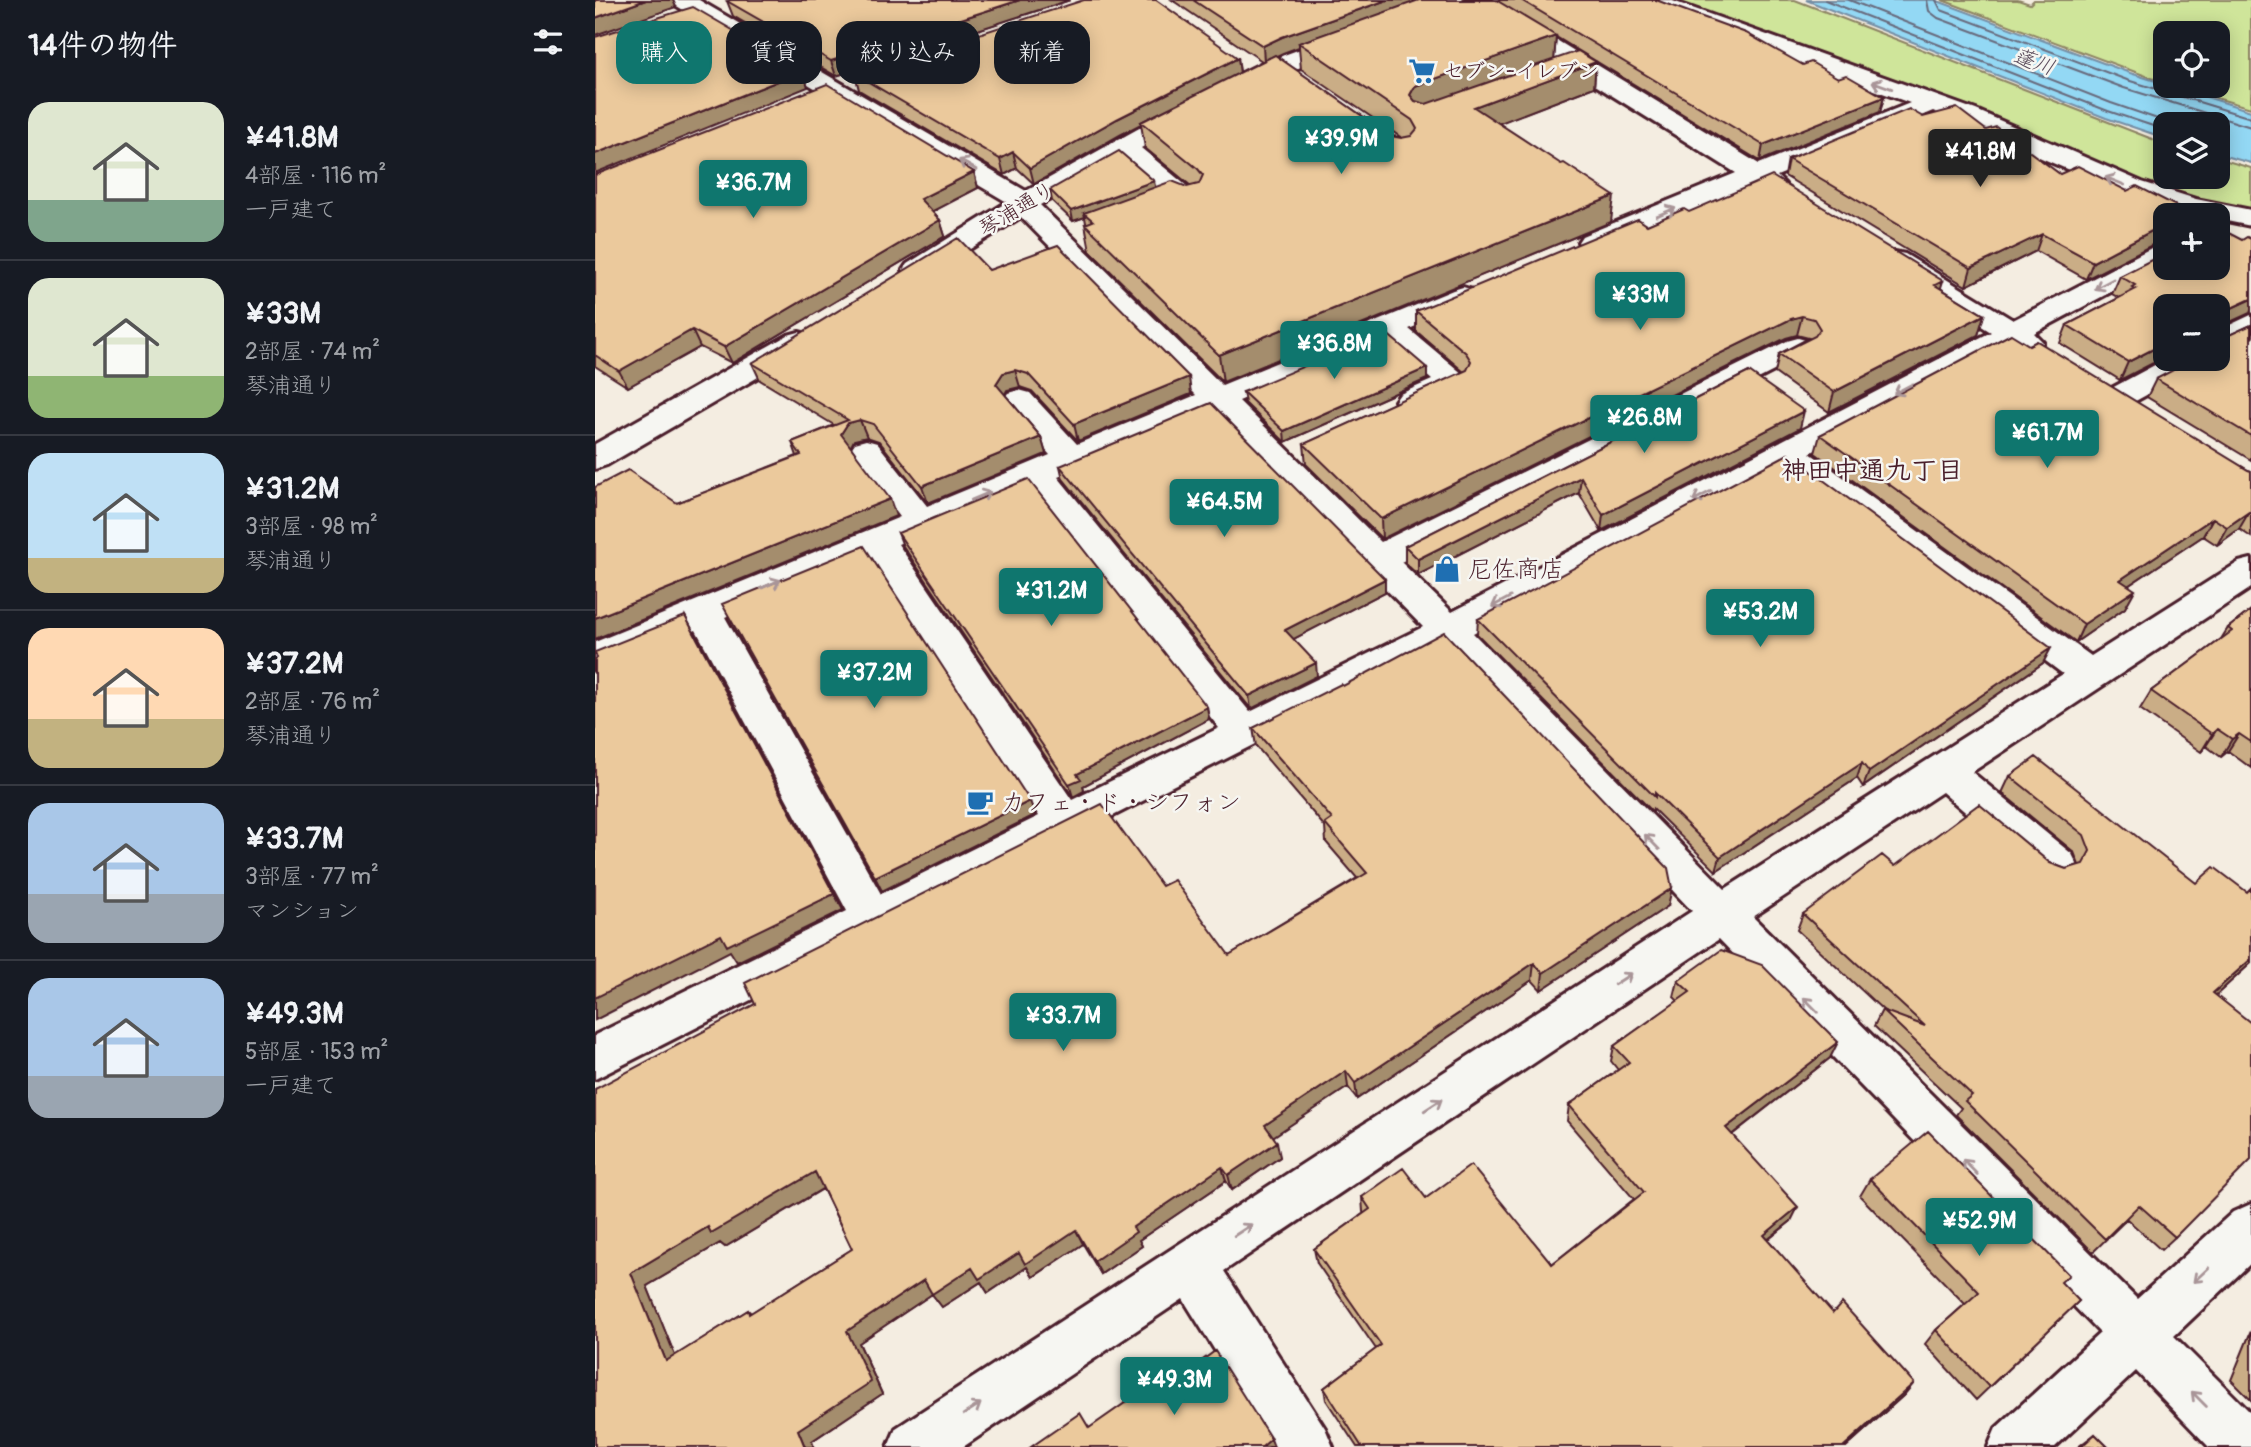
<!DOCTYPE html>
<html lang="ja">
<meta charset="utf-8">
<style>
body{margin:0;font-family:Pangolin,"Klee One",sans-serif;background:#242831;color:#f1f3f6;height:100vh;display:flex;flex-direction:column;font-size:26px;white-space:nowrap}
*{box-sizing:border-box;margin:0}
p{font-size:23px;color:#9ea1a6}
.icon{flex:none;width:38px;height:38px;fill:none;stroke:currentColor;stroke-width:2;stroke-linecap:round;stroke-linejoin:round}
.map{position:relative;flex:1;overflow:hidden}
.side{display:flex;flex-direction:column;background:#171b24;width:595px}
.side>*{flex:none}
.hud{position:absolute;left:21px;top:21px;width:665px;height:63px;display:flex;gap:14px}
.tools{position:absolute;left:1558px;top:21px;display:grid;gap:14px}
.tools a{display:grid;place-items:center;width:77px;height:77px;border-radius:14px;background:#171b24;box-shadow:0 4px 18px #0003;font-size:35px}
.price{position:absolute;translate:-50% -60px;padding:0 16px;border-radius:7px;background:#0f766e;color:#fff;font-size:23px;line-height:46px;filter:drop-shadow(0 2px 4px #0008)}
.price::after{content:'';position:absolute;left:50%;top:42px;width:21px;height:16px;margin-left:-10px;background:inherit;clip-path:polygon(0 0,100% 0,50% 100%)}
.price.selected{background:#222;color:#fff}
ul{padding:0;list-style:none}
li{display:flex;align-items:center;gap:21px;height:175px;padding:0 28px}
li+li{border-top:2px solid #363941}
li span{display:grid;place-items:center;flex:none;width:196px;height:140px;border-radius:21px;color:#555}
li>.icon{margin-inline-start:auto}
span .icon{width:84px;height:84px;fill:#fffc;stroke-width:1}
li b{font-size:30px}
h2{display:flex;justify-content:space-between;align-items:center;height:84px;padding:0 28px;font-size:30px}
.pill{padding:0 24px;border-radius:21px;background:#171b24;box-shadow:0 4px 18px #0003;font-size:24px;line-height:63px}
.pill.selected{background:#0f766e;color:#fff}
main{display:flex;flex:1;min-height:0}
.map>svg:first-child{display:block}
.green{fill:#cfe59a;stroke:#8c8262;stroke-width:2}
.water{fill:#93d8f4;stroke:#768ea4;stroke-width:2}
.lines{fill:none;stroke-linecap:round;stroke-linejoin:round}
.shore{stroke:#67697b;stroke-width:2}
.minor-casing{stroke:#4a1f2b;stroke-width:6}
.minor{fill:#f6f6f2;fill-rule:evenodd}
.wall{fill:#caad86;stroke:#4a1f2b;stroke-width:2;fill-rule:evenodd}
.shaded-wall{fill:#a48d6d;stroke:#4a1f2b;stroke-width:2}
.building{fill:#ebc99c;stroke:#4a1f2b;stroke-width:2;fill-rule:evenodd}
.oneway{stroke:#a99598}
.labels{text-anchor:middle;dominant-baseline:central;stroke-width:5;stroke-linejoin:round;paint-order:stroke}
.far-water-label{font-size:21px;font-style:italic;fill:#5c4d5d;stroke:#f6f6f2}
.far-poi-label{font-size:21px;fill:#4a1f2b;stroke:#f6f6f2;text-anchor:start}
.far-street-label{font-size:21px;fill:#4a1f2b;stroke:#f6f6f2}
.poi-label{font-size:24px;fill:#4a1f2b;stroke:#f6f6f2;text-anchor:start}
.neighbourhood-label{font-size:26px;font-weight:bold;fill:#4a1f2b;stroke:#f6f6f2}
</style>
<main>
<section class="side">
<h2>14件の物件<svg class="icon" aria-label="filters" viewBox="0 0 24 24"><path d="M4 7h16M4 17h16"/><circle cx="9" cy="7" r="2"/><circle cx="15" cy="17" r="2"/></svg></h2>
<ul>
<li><span style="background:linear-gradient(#dfe7d0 70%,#7fa58c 0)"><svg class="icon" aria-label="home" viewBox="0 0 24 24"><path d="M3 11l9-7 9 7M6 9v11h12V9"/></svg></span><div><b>¥41.8M</b><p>4部屋 · 116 m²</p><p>一戸建て</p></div></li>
<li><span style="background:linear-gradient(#dfe7d0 70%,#8fb573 0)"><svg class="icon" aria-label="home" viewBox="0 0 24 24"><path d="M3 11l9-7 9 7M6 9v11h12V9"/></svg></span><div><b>¥33M</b><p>2部屋 · 74 m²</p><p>琴浦通り</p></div></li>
<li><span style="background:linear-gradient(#bfe0f5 75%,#c2b280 0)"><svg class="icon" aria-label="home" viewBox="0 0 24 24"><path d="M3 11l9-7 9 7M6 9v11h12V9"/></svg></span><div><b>¥31.2M</b><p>3部屋 · 98 m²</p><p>琴浦通り</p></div></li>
<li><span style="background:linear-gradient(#ffd9b3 65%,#c2b280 0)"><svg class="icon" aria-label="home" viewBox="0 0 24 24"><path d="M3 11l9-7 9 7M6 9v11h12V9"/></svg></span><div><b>¥37.2M</b><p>2部屋 · 76 m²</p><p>琴浦通り</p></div></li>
<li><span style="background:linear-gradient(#a9c7e8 65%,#9aa5b1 0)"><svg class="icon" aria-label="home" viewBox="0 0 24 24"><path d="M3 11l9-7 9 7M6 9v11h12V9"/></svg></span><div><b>¥33.7M</b><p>3部屋 · 77 m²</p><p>マンション</p></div></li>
<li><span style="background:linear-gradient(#a9c7e8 70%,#9aa5b1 0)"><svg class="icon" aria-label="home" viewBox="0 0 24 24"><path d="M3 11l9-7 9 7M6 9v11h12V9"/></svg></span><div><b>¥49.3M</b><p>5部屋 · 153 m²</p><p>一戸建て</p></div></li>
</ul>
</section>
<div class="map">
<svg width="1656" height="1447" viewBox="0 0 1656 1447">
<rect width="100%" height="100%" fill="#f4ede1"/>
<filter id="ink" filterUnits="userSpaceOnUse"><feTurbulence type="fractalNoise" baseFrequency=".0143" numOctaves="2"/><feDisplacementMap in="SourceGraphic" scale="14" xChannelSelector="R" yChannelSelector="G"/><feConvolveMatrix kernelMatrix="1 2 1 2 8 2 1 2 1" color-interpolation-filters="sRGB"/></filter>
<g filter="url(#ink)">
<path class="green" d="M1076,0H1200L1570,144V177H1622V158L1656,168V209L1592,198L1522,179L1426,130Z
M1347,0H1423L1435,4L1439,0H1656V108L1579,86H1622V33H1570V83Z"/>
<path class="water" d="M1211,0H1340L1535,73L1656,111V163L1622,154V124H1570V138L1511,118Z"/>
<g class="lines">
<path class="shore" d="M1230,0L1513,111L1570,130
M1254,0L1516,103L1577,124
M1332,0L1334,11L1343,18L1529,88L1656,127
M1341,0L1346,10L1532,80L1656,118"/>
<defs>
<path id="minor" d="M77,0H104L431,191L584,106L593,104L602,106L605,111L602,116L546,148L605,197L609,203L605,209L595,211L585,209L527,159L445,205L627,385L858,290L868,287L878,290L883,296L878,302L814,329L869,375L873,382C867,392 829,410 816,411C815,411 806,408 805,408L800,401L805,394L837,380L790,339L644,401L786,542L1192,341L1203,338L1214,341L1218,347L1214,353L806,562L857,612L1396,332L1290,266L1286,260L1290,254L1300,252L1310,254L1418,320L1560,246L1570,244V263L1439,333L1448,342L1444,348L1433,351L1417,345L1215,453L1496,656L1644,562L1656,559V588L1377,772L1477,854L1483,866L1477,878L1462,883L1447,878L1347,792L1158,917L1542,1299L1638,1212L1656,1204V1263L1579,1336L1656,1413V1447H1614L1541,1371L1460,1447H1393L1401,1428L1505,1333L1124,939L629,1271L730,1428L738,1447H680L588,1299L368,1447H293L301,1428L1097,911L849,648L0,1079V1035L252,911L101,630L0,671V642L305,517L255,450L260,443L271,440L282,443L332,506L455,455L413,407L408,400L413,393L424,390L435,393L482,444L601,395L426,217L332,276L322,279L312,276L308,270L312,264L412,202L80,5ZM617,412L828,627L655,712L463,477ZM1190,466L1468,674L1130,889L878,633ZM436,488L624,728L477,800L303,544ZM276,556L444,816L286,894L130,617Z
M869,0H896L1164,164L1315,103L1046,5L1043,0H1075L1381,110L1547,182L1601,199L1656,210V226L1622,219V215L1596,214L1529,194L1338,111L1182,176L1190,184L1186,190L1177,192L1160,185L1007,248L997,250L987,248L983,242L987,236L1141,173L872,5Z
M752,32L760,34L764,39L760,44L652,90L643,92L634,90L631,85L634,80L689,55Z
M1656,315V336L1622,352V331Z
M204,332L215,335L219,341L215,347L12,465L0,469V444L193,335Z
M1571,359H1608L1604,366L1535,404L1524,407L1513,404L1508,397L1513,390Z"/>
</defs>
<use href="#minor" class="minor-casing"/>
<use href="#minor" class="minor"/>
</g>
<path class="wall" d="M475,0L241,76L138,16L132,1Z
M577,0H1061L1208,65L1289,97L1285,112L1165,161L961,37L959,59L1001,62L999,87L904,123L1016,222L628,382L495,251L490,224L491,223L490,217L478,221L457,201L455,190L592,187L596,186L550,148L546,124L525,135L439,184L422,168L409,175L264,90L260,74L643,58L645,72L667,61ZM704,47L706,69L807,138L796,136L681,56Z
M1328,117L1391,130L1465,174L1570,215L1559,244L1491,279L1441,251L1371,286L1190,176L1193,159Z
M379,172L383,188L337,212L345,220L350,236L137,363L105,347L33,387L0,366V175Z
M1094,212L1345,288L1389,315L1383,335L1234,412L1180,373L1184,354L1214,338L1202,335L1191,338L787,539L711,464L709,444L869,372L821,331V311L1052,225Z
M1656,239V313L1630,324V337L1656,325V460L1552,397L1561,379L1622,359V306H1570L1525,380L1465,343L1472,325L1524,298L1517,294L1525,276L1647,240Z
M394,270L596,394L483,441L437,391L425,387L412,390L410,395L446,437L451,454L333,503L284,441L272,437L259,440L256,447L301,516L0,639V487L82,503L202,456L197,442L239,425L165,380L157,363Z
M1434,345L1653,470L1656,471V537L1644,529L1622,545L1608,536L1533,586L1530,608L1481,642L1220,453L1225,435Z
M1154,372L1205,428L1006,531L984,493L823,575L810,563V546Z
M832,379L690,442L650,403L648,392Z
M465,466L790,579V592L698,639L722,676L656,709L468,479Z
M303,533L612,707L614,719L488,786L489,791L478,797L308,546Z
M1656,610V768L1633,751L1626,757L1611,746L1606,752L1545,709L1556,691L1626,639L1633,628Z
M883,619L1448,663L1268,787L1262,778L1121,871L1058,809V812L882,634Z
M748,686L1073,906L946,990L937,980L762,1099L753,1087L678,1136L685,1157L637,1190L631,1181L544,1240L547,1246L506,1274L488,1244L438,1277L432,1267L393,1293L386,1282L347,1307L337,1294L264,1343L287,1394L217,1441L0,1447V1089L567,886L634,955L762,878L731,842L730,827L661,746L658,728ZM228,1189L257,1249L156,1313L153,1310L80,1356L52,1286L125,1243L130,1247Z
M1415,776L1601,883L1652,892L1656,888V963L1621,995L1580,1237L1566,1250L1532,1219L1498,1252L1361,1115L1366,1108L1279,1026L1287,1010L1289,1011L1202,930L1208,914L1300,866L1455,863L1471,869L1484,865L1479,852L1407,793Z
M1083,981L1235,1058L1137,1135L1196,1221L1173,1240L1309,1395L1251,1447H762L731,1400L729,1388L781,1349L722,1263L719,1249L769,1213L768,1212L767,1197L831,1198L957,1264L1039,1199L972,1121L974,1105L1023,1070L1016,1061L1019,1046L1083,1001L1079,997Z
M1275,1179L1466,1283L1484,1301L1381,1400L1330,1344L1341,1330L1370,1304L1265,1196Z
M1656,1331V1400L1636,1380Z
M1500,1434L1513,1447H1483Z"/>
<path class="shaded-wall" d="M51,0H78L81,7L0,35V18Z
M425,0H475L241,76L236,61Z
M792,0H834L704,43V47L688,53L669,62L668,46L687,37Z
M961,36L959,61L820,112L815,95L820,86Z
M643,58L645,74L546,122V124L525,135L439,184L435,168L522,119Z
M1001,62L999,87L879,133V107Z
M208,71L213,87L0,173V154Z
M1289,97L1285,112L1165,161L1168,145Z
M418,152L422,168L409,175L405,159Z
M379,172L383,188L330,215L325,199Z
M559,181L561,191L489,213L490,217L478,221L476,211Z
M1019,196L1016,222L628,382L624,355Z
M345,220L350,236L137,363L129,347Z
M1566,226H1570V242L1559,244L1491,279L1498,262Z
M1447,234L1441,251L1371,286L1376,268Z
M1348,281L1342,300L1340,285Z
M1656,299V310L1655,313L1622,328L1630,311Z
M1389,315L1383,335L1234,412L1239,392Z
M1207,316L1202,335L1191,338L787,539L786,519L1196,319Z
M97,330L105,347L33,387L24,371Z
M1570,343V357L1525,380L1533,362Z
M832,368V379L690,442L689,431Z
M420,370L425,387L412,390L406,402L401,384L408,373Z
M594,377L596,394L483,441L479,424Z
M1209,411L1205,428L1006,531L1008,515Z
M265,420L272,437L259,440L253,452L246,434L253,423Z
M446,437L451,454L333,503L327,486Z
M986,477L984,493L823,575V559Z
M295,499L301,516L0,639V618Z
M1654,512L1644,529L1622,545L1632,527Z
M1618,518L1608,536L1516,597L1525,580Z
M790,579V592L691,643L690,630Z
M1540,590L1530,608L1481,642L1489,624Z
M90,616L248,910L142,962L135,951L0,1020V998Z
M1456,648L1448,663L1268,787L1274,772Z
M721,663L722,676L656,709L654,696Z
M612,707L614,719L488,786L489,791L478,797L474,784L482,774Z
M1622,729L1611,746L1606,752L1617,734Z
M1644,734L1633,751L1626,757L1637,739Z
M1267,763L1262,778L1121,871L1125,857Z
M435,801L440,815L287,891L280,877Z
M1077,888L1073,906L946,990L948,973Z
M1656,959V963L1606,1009L1618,993Z
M939,963L937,980L762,1099L760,1083Z
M1243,1042L1235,1058L1126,1143L1131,1128Z
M751,1071L753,1087L673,1140L670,1125Z
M682,1142L685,1157L637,1190L633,1175Z
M627,1167L631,1181L544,1240L547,1246L506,1274L499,1261L538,1227Z
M220,1172L232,1186L130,1247L125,1243L52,1286L87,1373L71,1361L36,1273L113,1227Z
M1203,1207L1196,1221L1162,1248L1169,1235Z
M481,1230L488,1244L438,1277L432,1267L393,1293L386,1282L347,1307L337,1294L264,1343L287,1394L217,1441L219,1447H210L203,1430L252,1331L329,1280L377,1268L424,1253Z
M1319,1383L1309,1395L1251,1447H1248Z
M676,1439L679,1447H667V1446Z"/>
<path class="building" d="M0,0H51L0,18Z
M135,0H425L236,61L132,1Z
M489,0H561L643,58L522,119L435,168L418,152L405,159L260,74Z
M598,0H792L687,37L668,46Z
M824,0H901L961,36L820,86L815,95L820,101L831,104L983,51L1001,62L879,107L966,164L969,163L1019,196L624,355L490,224L498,221L489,213L577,181L592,187L604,184L608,175L603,169L546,122L680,55L796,136L806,138L816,136L822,129L817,120L704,43Z
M926,0H1061L1151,33L1208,65L1216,62L1243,78L1251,75L1289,97L1168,145Z
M98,7L208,71L0,154V37Z
M232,84L379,172L325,199L345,220L129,347L97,330L24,371L0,355V175Z
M1362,108L1391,130L1401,127L1465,174L1483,166L1532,191L1542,186L1599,215H1570V226H1566L1498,262L1447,234L1376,268L1193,159L1314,109L1328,117Z
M524,151L559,181L476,211L455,190Z
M1177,176L1348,281L1340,285L1389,315L1239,392L1184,354L1220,336L1225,329L1219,319L1207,316L1196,319L786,519L709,444L872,370L876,361L871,353L821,311L1043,219L1052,225L1089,209L1094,212Z
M1622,227L1647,240L1652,237L1656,239V299L1630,311V337L1656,325V436L1561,379L1599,359H1622V306H1570V343L1533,362L1472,325L1541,289L1537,287L1540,285L1525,276L1570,253V268H1622Z
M363,238L394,270L463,245L594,377L479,424L433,374L420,370L408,373L401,384L446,437L327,486L278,424L265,420L253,423L246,434L295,499L0,618V487L33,470L82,503L206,455L197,442L253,420L157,363Z
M790,332L832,368L689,431L648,392Z
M1416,334L1434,345L1442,341L1653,470L1656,471V513L1654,512L1632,527L1618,518L1525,580L1540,590L1489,624L1225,435Z
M1154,372L1209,411L1008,515L986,477L823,559L810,546Z
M616,403L790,579L690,630L721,663L654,696L465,466Z
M1193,454L1456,648L1274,772L1267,763L1125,857L1060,793V797L883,619Z
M433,479L612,707L482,774L486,779L474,784L303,533Z
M269,546L435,801L280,877L127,604Z
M1656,610V742L1644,734L1637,739L1622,729L1617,734L1556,691L1637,631L1633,628Z
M90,616L239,894L132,946L126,935L0,998V659L2,658L0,652Z
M849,632L1073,868L1077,888L948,973L939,963L760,1083L751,1071L670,1125L682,1142L633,1175L627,1167L538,1227L541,1232L499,1261L481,1230L430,1264L424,1253L384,1279L377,1268L337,1294L329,1280L252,1331L276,1382L203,1430L210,1447H0V1089L160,1004L150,983L507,804L567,886L579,880L634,955L772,873L730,824L737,819L658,728L746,684L748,686ZM220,1172L257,1249L154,1314L153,1310L71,1361L36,1273L113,1227L116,1233Z
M1441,757L1601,883L1619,867L1652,892L1656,888V959L1618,993L1656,1023V1160L1580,1237L1544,1205L1510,1239L1370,1101L1377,1095L1287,1010L1330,1026L1208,914L1287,855L1300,866L1384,804L1455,863L1471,869L1488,864L1495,851L1489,835L1415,776Z
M1126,950L1167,965L1243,1042L1131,1128L1203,1207L1169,1235L1238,1313L1247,1303L1319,1383L1248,1447H767L729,1388L786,1345L719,1249L775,1209L767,1197L808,1168L831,1198L876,1165L957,1264L1049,1192L974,1105L1034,1062L1019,1046L1095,992L1083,981Z
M1333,1131L1474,1275L1466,1282L1484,1301L1394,1387L1341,1330L1384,1292L1275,1179Z
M620,1351L676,1439L667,1447H436L485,1413L494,1428L550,1389L556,1398Z
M1500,1434L1513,1447H1486Z"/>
<defs><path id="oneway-shaft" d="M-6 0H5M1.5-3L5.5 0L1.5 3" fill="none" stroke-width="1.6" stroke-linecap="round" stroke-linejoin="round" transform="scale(1.75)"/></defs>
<g class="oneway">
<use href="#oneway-shaft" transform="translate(1287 85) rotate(-160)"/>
<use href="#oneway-shaft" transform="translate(373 165) rotate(-150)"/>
<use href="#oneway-shaft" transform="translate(1520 181) rotate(-158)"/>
<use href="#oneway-shaft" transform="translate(1071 212) rotate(-23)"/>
<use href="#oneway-shaft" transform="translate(1509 284) rotate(152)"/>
<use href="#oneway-shaft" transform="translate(1308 389) rotate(152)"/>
<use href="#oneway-shaft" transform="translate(386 496) rotate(-23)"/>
<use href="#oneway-shaft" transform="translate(1107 496) rotate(152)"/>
<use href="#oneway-shaft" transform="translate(176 584) rotate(-23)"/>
<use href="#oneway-shaft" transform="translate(906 602) rotate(152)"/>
<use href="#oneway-shaft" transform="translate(1057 842) rotate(-134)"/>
<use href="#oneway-shaft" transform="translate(1028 979) rotate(-33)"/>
<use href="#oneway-shaft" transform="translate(1216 1005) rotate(-135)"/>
<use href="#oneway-shaft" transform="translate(838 1105) rotate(-33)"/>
<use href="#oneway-shaft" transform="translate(1375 1167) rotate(-134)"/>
<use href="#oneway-shaft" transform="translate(648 1230) rotate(-33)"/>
<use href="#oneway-shaft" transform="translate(1606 1275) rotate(137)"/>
<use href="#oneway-shaft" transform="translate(1604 1399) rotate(-135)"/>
<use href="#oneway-shaft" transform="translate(377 1409) rotate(-33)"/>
</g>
</g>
<defs>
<symbol id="supermarket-bare" viewBox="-9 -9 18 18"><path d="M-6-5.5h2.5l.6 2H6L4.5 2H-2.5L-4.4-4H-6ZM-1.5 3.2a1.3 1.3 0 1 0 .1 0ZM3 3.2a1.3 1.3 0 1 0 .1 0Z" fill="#1f6fb2" stroke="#f6f6f2" stroke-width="2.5" paint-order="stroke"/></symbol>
<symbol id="shop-bare" viewBox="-9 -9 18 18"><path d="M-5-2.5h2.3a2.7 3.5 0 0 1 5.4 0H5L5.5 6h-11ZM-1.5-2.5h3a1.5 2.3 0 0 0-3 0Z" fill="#1f6fb2" stroke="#f6f6f2" stroke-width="2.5" paint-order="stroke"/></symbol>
<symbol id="cafe-bare" viewBox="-9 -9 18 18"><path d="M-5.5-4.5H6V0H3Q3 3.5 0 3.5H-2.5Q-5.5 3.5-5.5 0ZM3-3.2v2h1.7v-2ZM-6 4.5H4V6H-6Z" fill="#1f6fb2" stroke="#f6f6f2" stroke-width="2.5" paint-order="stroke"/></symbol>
</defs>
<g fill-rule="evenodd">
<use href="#supermarket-bare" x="808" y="52" width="38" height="38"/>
<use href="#shop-bare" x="833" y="550" width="38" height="38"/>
<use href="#cafe-bare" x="366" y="783" width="38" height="38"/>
</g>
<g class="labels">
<g class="far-water-label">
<text transform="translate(1439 62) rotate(20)">蓬川</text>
</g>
<g class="far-poi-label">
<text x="848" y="71">セブン-イレブン</text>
</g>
<g class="far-street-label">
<text transform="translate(422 209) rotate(-31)">琴浦通り</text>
</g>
<g class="poi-label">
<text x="873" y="569">尼佐商店</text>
<text x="406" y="802">カフェ・ド・シフォン</text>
</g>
<g class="neighbourhood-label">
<text x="1277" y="471">神田中通九丁目</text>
</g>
</g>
</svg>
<div class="tools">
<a><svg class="icon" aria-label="locate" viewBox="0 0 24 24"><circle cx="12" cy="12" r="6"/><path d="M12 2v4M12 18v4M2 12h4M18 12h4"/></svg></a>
<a><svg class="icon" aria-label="layers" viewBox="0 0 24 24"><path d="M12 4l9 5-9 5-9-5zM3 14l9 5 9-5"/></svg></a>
<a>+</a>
<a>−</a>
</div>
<b class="price" style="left:746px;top:176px">¥39.9M</b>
<b class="price selected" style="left:1385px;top:189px">¥41.8M</b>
<b class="price" style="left:158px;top:220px">¥36.7M</b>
<b class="price" style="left:1045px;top:332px">¥33M</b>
<b class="price" style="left:739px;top:381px">¥36.8M</b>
<b class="price" style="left:1049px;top:455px">¥26.8M</b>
<b class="price" style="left:1452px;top:470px">¥61.7M</b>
<b class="price" style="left:629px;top:539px">¥64.5M</b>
<b class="price" style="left:456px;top:628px">¥31.2M</b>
<b class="price" style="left:1165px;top:649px">¥53.2M</b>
<b class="price" style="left:279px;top:710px">¥37.2M</b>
<b class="price" style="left:468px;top:1053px">¥33.7M</b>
<b class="price" style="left:1384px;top:1258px">¥52.9M</b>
<b class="price" style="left:579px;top:1417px">¥49.3M</b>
<div class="hud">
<a class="pill selected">購入</a>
<a class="pill">賃貸</a>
<a class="pill">絞り込み</a>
<a class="pill">新着</a>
</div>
</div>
</main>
